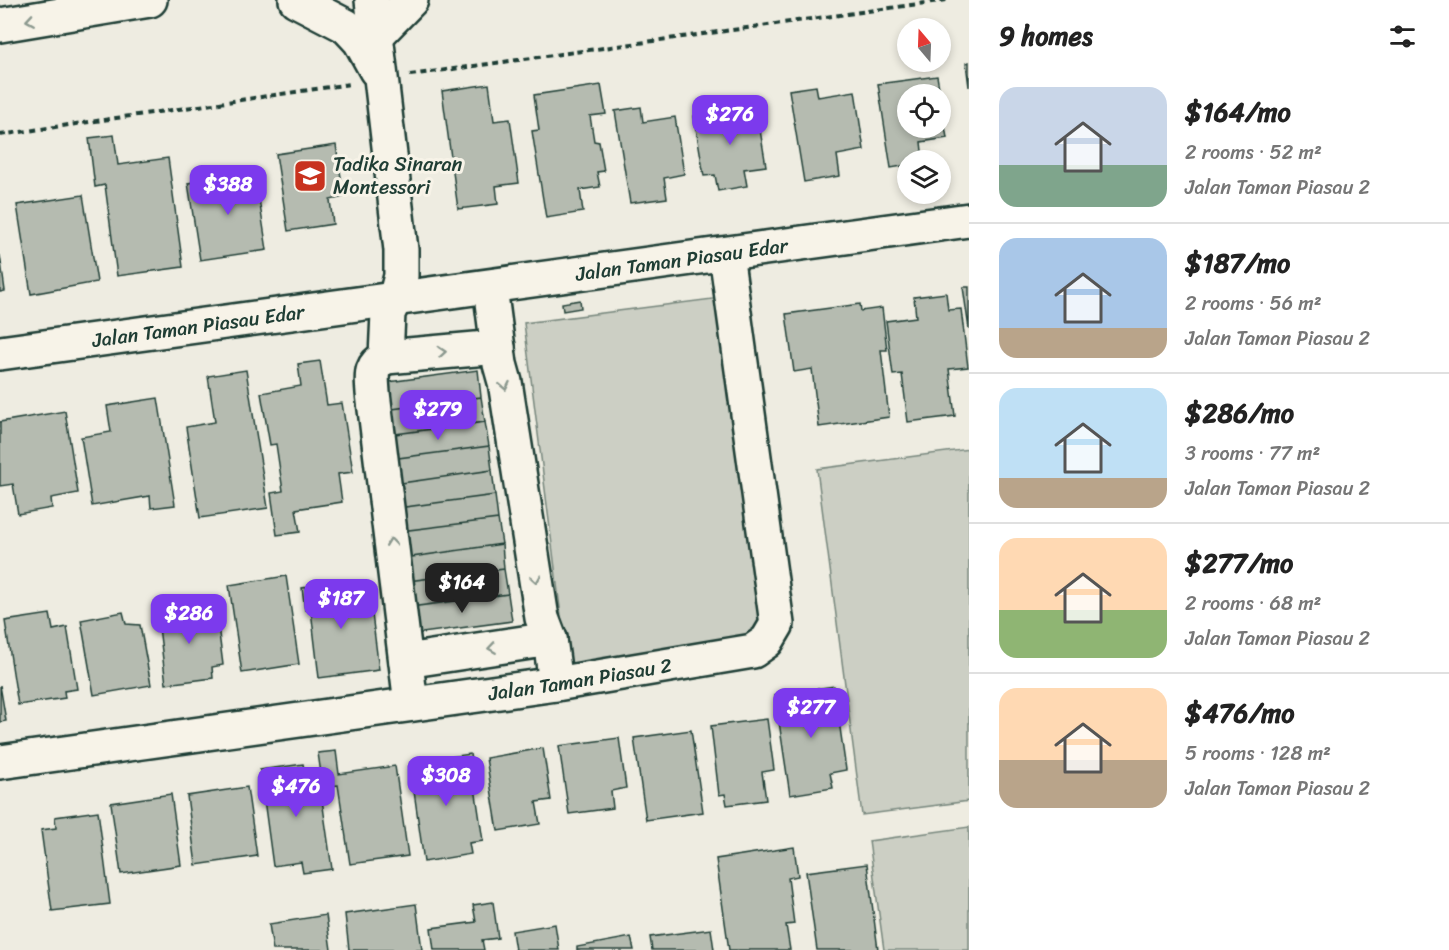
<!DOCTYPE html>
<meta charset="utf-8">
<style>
body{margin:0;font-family:Sriracha,sans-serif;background:#f6f6f6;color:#222;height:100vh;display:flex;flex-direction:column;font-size:22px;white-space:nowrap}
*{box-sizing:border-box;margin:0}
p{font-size:20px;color:#767676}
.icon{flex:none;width:33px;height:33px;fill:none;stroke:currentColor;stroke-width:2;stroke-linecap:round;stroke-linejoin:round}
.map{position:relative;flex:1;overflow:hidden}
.drawer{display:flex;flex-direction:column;background:#fff;width:480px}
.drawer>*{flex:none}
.needle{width:39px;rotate:341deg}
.fabs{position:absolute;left:897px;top:18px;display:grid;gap:12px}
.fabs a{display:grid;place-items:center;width:54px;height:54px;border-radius:50%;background:#fff;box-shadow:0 3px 9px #0003;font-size:30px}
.price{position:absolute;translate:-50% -51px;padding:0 14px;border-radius:12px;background:#7c3aed;color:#fff;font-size:20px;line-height:39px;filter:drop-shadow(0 2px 3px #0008)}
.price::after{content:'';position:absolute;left:50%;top:36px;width:18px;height:14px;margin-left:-9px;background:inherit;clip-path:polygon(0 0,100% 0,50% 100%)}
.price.active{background:#222;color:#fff}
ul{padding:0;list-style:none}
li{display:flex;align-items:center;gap:18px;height:150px;padding:0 30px}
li+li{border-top:2px solid #e0e0e0}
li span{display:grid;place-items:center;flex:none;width:168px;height:120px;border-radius:18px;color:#555}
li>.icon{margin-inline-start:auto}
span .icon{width:72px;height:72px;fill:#fffc;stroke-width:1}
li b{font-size:26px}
h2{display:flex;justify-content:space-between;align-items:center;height:72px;padding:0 30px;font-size:26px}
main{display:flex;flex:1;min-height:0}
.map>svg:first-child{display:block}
.green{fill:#cccfc4;stroke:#76867c;stroke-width:1.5}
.building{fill:#b5bbb0;stroke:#1f3d34;stroke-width:1.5}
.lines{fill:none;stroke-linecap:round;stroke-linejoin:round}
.minor-casing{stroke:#1f3d34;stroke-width:38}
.path{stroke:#1f3d34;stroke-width:4;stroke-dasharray:6 4.5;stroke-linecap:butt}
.minor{stroke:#f7f3e8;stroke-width:33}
.oneway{stroke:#8b988e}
.labels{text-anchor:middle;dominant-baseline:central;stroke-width:6;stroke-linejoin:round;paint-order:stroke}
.poi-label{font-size:20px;fill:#1f3d34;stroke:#f7f3e8;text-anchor:start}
.street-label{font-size:20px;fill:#1f3d34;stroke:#f7f3e8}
</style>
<main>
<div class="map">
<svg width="969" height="950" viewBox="0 0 969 950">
<rect width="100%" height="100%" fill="#eeece1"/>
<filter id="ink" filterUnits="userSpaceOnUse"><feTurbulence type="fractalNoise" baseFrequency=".0167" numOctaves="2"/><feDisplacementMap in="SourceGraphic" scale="12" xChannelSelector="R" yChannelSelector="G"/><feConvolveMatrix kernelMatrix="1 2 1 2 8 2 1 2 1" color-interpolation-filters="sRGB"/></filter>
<g filter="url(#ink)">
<path class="green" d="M720,298L765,654L569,679L524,323Z
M969,449V801L862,815L817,469Z
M969,827V950H884L869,841Z"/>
<path class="building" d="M969,62V87L966,63Z
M937,76L940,94H908V128H940V97L947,138L921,142L923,160H908V165L891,168L878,84Z
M489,84L494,121L510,119L519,183L496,186L498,204L458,209L442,91Z
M601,85L606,114L590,116L594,141L599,142L604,171L597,172L600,187L580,190L583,212L546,218L532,131L539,130L534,95Z
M816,86L818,97L855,91L864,150L837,155L840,176L804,182L789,90Z
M756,106L766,166L744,169L747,186L718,191L715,175L704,176L694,116Z
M641,107L643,122L675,117L684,174L664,178L667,198L630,203L615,111Z
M114,135L118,165L168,158L183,267L117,276L105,185L95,187L89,138Z
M336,145L344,197L330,200L333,224L288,231L276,154Z
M255,173L267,250L200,260L188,183Z
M83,195L97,282L31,294L17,205Z
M0,255L5,291L0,292Z
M963,287H969V329Z
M946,293L948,310L961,309L968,367L949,369L955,416L908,422L902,374L893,375L886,321L916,317L914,297Z
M580,300L581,308L563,311L562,303Z
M860,304L861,311L882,308L887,350H881L889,417L819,427L812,369L794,372L786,314Z
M320,361L327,405L342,403L353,472L338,474L342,502L296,509L300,532L277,535L271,493L283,491L276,444L270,445L261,393L301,386L298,364Z
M246,370L268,508L200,518L186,427L215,422L208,376Z
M478,370L481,397L385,410L381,383Z
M481,397L485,422L388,435L385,410Z
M158,398L175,505L151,508L150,496L92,506L81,437L111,432L107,406Z
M65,411L78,493L51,498L52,508L18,514L13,484L0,486V422Z
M485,422L489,446L391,459L388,435Z
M489,446L492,470L395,484L391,459Z
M492,470L495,495L398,508L395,484Z
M495,495L498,519L401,531L398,508Z
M498,519L502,544L405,558L401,531Z
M502,544L504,569L408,581L405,558Z
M504,569L508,594L411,607L408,581Z
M286,576L299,664L242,673L229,585Z
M349,581L352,600L370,598L379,670L319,678L311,610H305L302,588Z
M508,594L512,621L415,634L411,607Z
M201,606L203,621L217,618L223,665L212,667L213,678L166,684L157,611Z
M123,612L126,624L140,625L151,685L94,695L81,620Z
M50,614L53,630L67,627L77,689L64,691L65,698L18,705L5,621Z
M0,685L6,721L0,722Z
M834,686L846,770L830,773L833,788L790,795L775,695Z
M767,719L774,770L762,772L766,800L727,805L725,794L719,795L711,726Z
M691,730L703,812L646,820L634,738Z
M619,738L626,788L611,791L613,808L569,814L559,746Z
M543,748L551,800L536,802L540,824L498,831L486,758Z
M336,751L339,774L395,766L408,856L350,864L338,785L323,787L318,753Z
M470,754L483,841L469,843L471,854L424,862L410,763Z
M303,764L305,774L318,772L332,869L303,873L301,862L273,866L260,770Z
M247,787L257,856L196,865L187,796Z
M171,794L181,865L121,874L111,803Z
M98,811L110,904L52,911L41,830L56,828L55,817Z
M794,847L798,876L788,878L794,924L786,925L790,950H729L716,859Z
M867,864L878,950H817L806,872Z
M493,902L498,938L482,940L484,950H434L431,928L476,922L473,905Z
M416,904L422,950H349L345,914Z
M326,915L331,950H273L269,924Z
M555,924L559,950H515L512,931Z
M711,929L714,950H652L650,937Z
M631,937L634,950H577V947Z"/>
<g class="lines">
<defs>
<g id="minor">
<path d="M296,0L346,26L360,41L376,70"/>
<path d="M372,0L401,250V276L395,299L388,313L386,357C369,366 372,376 373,393L411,704"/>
<path d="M0,25L150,0"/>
<path d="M377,35L411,0"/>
<path d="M490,287L500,364L505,382L542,618L550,639L556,684"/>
<path id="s1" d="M0,353L969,220"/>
<path d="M386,357L498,347"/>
<path d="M406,661L550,639"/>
<path id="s2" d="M0,762L556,684L753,651L767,641L777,624L726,254"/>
</g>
</defs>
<use href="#minor" class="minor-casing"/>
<path class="path" d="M410,75L947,0
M0,135L350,84"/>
<use href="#minor" class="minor"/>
</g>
<defs><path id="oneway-chevron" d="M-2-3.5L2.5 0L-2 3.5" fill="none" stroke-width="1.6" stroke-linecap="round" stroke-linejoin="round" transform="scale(1.5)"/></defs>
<g class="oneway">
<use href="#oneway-chevron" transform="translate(30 20) rotate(171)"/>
<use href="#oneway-chevron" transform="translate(442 352) rotate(-5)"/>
<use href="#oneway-chevron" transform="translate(505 386) rotate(79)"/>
<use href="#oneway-chevron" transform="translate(391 542) rotate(-97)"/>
<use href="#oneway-chevron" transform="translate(536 579) rotate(81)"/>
<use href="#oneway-chevron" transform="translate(492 648) rotate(172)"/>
</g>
</g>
<defs>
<symbol id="school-square" viewBox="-11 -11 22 22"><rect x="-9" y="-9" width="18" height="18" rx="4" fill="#c8321e" stroke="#f7f3e8"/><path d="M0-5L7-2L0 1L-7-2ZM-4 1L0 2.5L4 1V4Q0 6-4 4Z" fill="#fff"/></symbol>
</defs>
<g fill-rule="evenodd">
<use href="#school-square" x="291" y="157" width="38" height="38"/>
</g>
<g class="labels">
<g class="poi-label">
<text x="333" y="164">Tadika Sinaran<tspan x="333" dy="23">Montessori</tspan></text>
</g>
<g class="street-label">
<text stroke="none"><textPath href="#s1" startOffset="688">Jalan Taman Piasau Edar</textPath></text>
<text stroke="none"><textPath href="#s1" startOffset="200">Jalan Taman Piasau Edar</textPath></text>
<text stroke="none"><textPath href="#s2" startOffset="586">Jalan Taman Piasau 2</textPath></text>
</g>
</g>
</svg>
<div class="fabs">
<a><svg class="needle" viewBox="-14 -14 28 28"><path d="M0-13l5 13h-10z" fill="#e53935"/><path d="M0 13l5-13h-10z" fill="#767676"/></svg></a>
<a><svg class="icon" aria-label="locate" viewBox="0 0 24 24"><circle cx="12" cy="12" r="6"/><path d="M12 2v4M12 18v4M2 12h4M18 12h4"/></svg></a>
<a><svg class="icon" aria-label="layers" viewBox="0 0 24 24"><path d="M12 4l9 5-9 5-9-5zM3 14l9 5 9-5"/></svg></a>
</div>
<b class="price" style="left:730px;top:146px">$276</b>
<b class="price" style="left:228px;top:216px">$388</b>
<b class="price" style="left:438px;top:441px">$279</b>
<b class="price active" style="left:462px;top:614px">$164</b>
<b class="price" style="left:341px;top:630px">$187</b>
<b class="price" style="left:189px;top:645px">$286</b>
<b class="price" style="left:811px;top:739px">$277</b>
<b class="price" style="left:446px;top:807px">$308</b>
<b class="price" style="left:296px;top:818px">$476</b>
</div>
<section class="drawer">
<h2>9 homes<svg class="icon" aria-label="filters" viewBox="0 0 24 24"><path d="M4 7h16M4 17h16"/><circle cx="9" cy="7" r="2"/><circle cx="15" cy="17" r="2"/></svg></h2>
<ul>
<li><span style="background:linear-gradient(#c9d6e8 65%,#7fa58c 0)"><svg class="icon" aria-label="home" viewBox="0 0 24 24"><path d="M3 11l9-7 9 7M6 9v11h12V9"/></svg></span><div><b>$164/mo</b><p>2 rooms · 52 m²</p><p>Jalan Taman Piasau 2</p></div></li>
<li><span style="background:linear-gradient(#a9c7e8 75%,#b9a48a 0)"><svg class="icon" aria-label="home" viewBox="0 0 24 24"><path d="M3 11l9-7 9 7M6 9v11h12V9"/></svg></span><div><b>$187/mo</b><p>2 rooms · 56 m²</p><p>Jalan Taman Piasau 2</p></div></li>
<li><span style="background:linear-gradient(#bfe0f5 75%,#b9a48a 0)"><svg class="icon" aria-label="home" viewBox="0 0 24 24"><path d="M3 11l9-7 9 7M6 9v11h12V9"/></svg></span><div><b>$286/mo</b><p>3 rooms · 77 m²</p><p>Jalan Taman Piasau 2</p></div></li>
<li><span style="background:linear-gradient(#ffd9b3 60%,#8fb573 0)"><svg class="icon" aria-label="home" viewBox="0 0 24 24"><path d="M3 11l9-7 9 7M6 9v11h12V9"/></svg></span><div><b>$277/mo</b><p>2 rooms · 68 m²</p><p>Jalan Taman Piasau 2</p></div></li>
<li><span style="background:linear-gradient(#ffd9b3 60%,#b9a48a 0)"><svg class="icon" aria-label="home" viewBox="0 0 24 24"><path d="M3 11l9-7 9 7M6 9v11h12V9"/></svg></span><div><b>$476/mo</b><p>5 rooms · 128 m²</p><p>Jalan Taman Piasau 2</p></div></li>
</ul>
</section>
</main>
